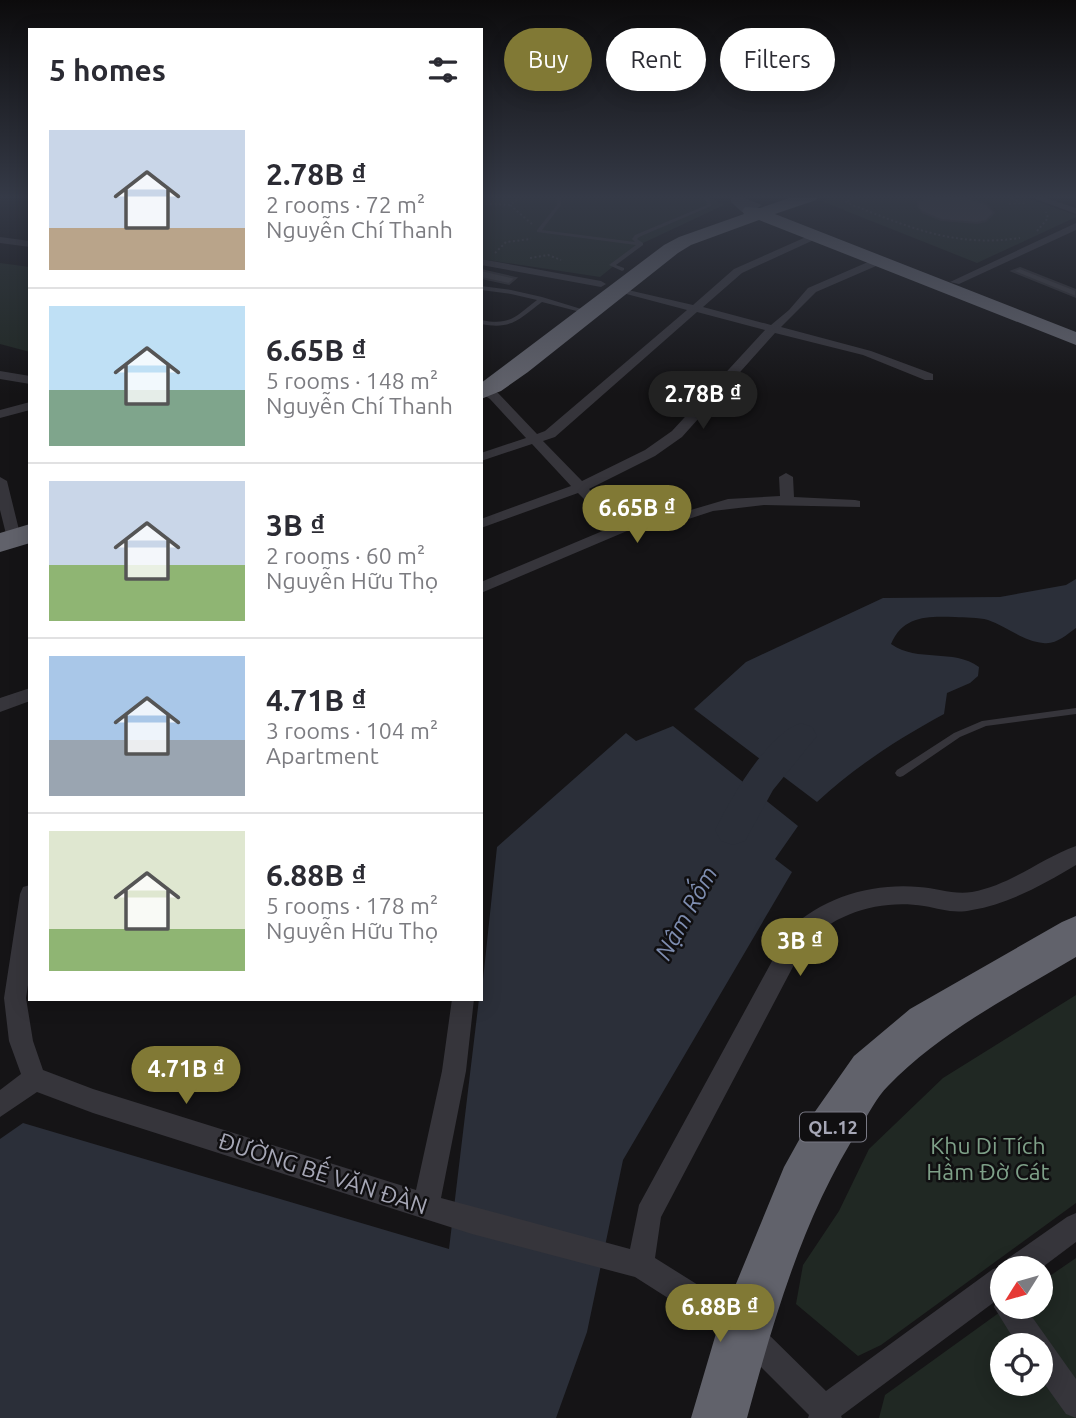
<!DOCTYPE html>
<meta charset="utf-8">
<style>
body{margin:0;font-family:Ubuntu,sans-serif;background:#f2f2f3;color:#2b2b33;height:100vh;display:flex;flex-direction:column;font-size:26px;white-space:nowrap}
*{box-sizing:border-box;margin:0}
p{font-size:23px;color:#7c7c81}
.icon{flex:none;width:38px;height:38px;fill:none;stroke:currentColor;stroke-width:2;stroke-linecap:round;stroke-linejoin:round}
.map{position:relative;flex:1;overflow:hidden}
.sheet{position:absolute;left:28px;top:28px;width:455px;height:973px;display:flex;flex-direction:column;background:#fff;border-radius:0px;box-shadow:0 4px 18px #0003}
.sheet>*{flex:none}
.hud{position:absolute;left:504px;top:28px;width:466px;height:63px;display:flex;gap:14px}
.needle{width:46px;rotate:233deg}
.controls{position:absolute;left:990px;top:1256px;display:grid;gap:14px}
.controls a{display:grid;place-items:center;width:63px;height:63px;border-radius:50%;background:#fff;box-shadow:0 4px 18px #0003;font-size:35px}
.price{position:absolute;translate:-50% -60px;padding:0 16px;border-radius:24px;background:#817935;color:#fff;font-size:23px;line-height:46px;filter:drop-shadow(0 2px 4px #0008)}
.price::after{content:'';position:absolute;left:50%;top:42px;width:21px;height:16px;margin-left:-10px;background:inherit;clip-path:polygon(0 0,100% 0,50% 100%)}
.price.selected{background:#222;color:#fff}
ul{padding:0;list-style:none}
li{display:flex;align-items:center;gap:21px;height:175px;padding:0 21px}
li+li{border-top:2px solid #e1e1e2}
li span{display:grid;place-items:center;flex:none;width:196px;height:140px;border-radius:0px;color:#555}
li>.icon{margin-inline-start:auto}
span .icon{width:84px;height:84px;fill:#fffc;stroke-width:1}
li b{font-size:30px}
h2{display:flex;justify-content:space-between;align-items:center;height:84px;padding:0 21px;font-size:30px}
.chip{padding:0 24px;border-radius:32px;background:#fff;box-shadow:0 4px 18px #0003;font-size:24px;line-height:63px}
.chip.selected{background:#817935;color:#fff}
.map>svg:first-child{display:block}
.green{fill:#202823;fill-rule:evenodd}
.water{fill:#2b2f39}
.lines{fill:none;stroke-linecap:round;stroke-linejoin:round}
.river{fill:#2b2f39;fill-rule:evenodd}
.building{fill:#3c3b40;stroke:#2f2e32;stroke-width:2}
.path{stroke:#3b3c42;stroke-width:2;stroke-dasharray:2 2.5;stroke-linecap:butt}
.lane{fill:#36353b;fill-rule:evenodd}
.street{fill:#36353b;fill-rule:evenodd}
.secondary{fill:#43434b;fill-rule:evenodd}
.highway{fill:#61626b;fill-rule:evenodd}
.labels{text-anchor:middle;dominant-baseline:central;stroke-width:5;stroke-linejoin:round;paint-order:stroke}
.shield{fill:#100f11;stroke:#797984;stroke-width:2}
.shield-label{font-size:18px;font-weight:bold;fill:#a6a7b6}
.near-park-label{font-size:23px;fill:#7ea088;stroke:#100f11}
.near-street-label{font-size:23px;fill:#a6a7b6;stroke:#100f11}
.near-water-label{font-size:24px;font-style:italic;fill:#7e8db0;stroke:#100f11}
</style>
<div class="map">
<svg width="1076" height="1418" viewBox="0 0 1076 1418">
<rect width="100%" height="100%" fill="#151416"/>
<path class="green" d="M481,196H707L724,205L641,244L600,277L481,259Z
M835,196H1021L1076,215V217L977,263L821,201Z
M0,263L30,267V352L0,344Z
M1076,995V1203L881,1345L858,1356L796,1304L803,1265L839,1211L869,1149L943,1078Z
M1076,1258V1418H879L885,1395L1007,1307H1041V1282ZM1003,1346H1041V1384H1003Z"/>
<path class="water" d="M1076,579V628C1066,635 1056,645 1043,643C1023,641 1006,626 988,620C978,617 965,618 955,617C929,616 903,615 891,644C918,663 953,648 979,667L978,676L970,683L947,693L944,714C898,739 856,766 817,802L694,709L746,662L883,598L1000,597L1066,585Z
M673,726L798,826L775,859L792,872L623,1160L587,1332L556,1418H0V1139L23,1123L449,1249L479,999H481L497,847L626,733L636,741Z"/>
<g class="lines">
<path class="river" d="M801,723L812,727L817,736L773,790L745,841L733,845L721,841L715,830C731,798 767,734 801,723Z"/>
</g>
<path class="building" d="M930,196L966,197L986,204L994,213L986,221L977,223L941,220L922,212L918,207V202Z
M1020,268L1076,290V297L1012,271Z
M481,270L516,278L509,284L481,278Z"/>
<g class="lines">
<path class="path" d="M911,196H925
M1008,196L1019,202
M847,201L860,196
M845,202C906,226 953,248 1020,238
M481,204L510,205L522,196
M1009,204L1025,203
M510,205L532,224
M1037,231L1048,218L1046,212
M495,253L506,242L531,239
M530,258L548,255L561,260"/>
<path class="lane" d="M557,196H561V205L542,230L635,242L632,239L635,235L707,205L706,201L700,196H704L710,199L711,206L639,237L637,239L643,243V245L616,265L624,268V270L622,271L609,265L636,245L537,232V230L557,205Z
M481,286L511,290L542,297L591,312L588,314L542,302C519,319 512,330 481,324V320C510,326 515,317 537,300L511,294L481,290Z
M1076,708V714L986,726L960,737L903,776L900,777L897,776L895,773L897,770L954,733L982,721Z"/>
<path class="street" d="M1028,196H1040L1076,208V214Z
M1076,223V230L959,284L950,282Z
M815,233L820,236L818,238L742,273L703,307L771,325L789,310L808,288L875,259H883V263L816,292L781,327L871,351L933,374V380H925L863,355L775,333L682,437L655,456L589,489L618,519L635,523L657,520L728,499L780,496L779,477L786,473L793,477L794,497L855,500L860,501V507L764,505L713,511L661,528L627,531L481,593V582L612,527L578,493L481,528V519L571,486L532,444L481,461V453L526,438L490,399L481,393V387L498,393L537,434L545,431L687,310L615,291V287L693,305L734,269ZM697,312L765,330L672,431L645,450L582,481L543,441L555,437Z
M0,237L30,241V247L0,243Z
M481,259L601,281L606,284L601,287L481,265Z
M0,371L30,376V384L0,379Z
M30,402V410L0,418V410Z
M0,477L7,481L21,538L14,543L7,538L0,510Z
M30,688V701L0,712V698Z
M1076,846V865C1044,884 1009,904 972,910C954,914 941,909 924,906C881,899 835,913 805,944L661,1217L655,1258L754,1320L826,1391L993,1269L1005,1266L1007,1259L1067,1217L1076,1213V1242L1040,1269H1003V1307H1025L1076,1379V1418L1066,1414L1041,1379V1346H1018L994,1307L997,1300L841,1416L842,1418H808L809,1415L734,1340L635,1277L472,1234L93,1113L37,1092L0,1117V1090L21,1074L9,1041L4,998L20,894L23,887L30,885V972L26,998L33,1041L43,1070L93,1089L416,1190L442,1071L452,999H474L466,1071L441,1198L630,1249L639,1205L789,930C823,897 872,883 919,887C938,888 953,895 972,892C1011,885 1040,859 1076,846Z"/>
<path class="secondary" d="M731,196H739L762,205L756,209L751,208L750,212H742L731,202Z"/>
<path class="highway" d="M795,196H818L816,200L775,214L1076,332V345L759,220L691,245L678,253L528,372L501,391L481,399V383L664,245L679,237L744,214L742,211L745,207L760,208Z
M30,524V543L0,552V533Z
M1076,916V957C1011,996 941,1031 888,1086C877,1097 869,1113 861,1126C804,1214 774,1318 747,1418H691L717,1330L784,1167L814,1113L854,1056L910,1009L1062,922Z"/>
</g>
<linearGradient id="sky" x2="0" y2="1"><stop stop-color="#0c0b0c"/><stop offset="0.5" stop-color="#353a47"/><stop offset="1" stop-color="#353a47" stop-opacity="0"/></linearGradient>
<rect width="1076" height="394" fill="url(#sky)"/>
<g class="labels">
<rect class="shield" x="800" y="1112.5" width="66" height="29" rx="5"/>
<g class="shield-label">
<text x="833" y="1127">QL.12</text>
</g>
<g class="near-park-label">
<text x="988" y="1145">Khu Di Tích<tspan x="988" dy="26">Hầm Đờ Cát</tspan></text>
</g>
<g class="near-street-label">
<text transform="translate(323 1173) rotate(18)">ĐƯỜNG BẾ VĂN ĐÀN</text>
</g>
<g class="near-water-label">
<text transform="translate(686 913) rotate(-61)">Nậm Rốm</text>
</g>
</g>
</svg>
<div class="controls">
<a><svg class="needle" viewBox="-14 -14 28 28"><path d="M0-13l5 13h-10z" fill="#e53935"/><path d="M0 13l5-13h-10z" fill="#7c7c81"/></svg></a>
<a><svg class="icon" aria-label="locate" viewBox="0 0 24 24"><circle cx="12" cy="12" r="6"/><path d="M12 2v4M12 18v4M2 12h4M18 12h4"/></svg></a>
</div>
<b class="price selected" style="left:703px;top:431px">2.78B ₫</b>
<b class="price" style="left:637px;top:545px">6.65B ₫</b>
<b class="price" style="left:800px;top:978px">3B ₫</b>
<b class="price" style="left:186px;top:1106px">4.71B ₫</b>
<b class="price" style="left:720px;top:1344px">6.88B ₫</b>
<div class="hud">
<a class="chip selected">Buy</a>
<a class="chip">Rent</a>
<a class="chip">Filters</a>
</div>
<section class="sheet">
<h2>5 homes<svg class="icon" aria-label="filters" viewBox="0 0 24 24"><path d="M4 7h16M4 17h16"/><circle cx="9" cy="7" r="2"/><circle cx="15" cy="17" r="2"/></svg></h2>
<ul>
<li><span style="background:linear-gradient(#c9d6e8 70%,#b9a48a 0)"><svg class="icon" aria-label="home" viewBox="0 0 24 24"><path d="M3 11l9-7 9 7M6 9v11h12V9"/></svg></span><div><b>2.78B ₫</b><p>2 rooms · 72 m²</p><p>Nguyễn Chí Thanh</p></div></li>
<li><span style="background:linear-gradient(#bfe0f5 60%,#7fa58c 0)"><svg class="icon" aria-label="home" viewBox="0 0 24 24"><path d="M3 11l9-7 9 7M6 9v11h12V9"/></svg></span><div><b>6.65B ₫</b><p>5 rooms · 148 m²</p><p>Nguyễn Chí Thanh</p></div></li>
<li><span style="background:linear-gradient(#c9d6e8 60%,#8fb573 0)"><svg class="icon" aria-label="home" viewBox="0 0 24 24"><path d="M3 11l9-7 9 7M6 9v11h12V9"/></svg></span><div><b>3B ₫</b><p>2 rooms · 60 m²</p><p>Nguyễn Hữu Thọ</p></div></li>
<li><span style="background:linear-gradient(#a9c7e8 60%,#9aa5b1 0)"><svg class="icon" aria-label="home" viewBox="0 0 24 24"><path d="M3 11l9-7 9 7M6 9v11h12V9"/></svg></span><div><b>4.71B ₫</b><p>3 rooms · 104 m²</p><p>Apartment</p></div></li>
<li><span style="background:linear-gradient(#dfe7d0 70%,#8fb573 0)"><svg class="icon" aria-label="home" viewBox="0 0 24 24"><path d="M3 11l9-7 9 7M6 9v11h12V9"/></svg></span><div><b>6.88B ₫</b><p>5 rooms · 178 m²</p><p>Nguyễn Hữu Thọ</p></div></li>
</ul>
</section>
</div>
